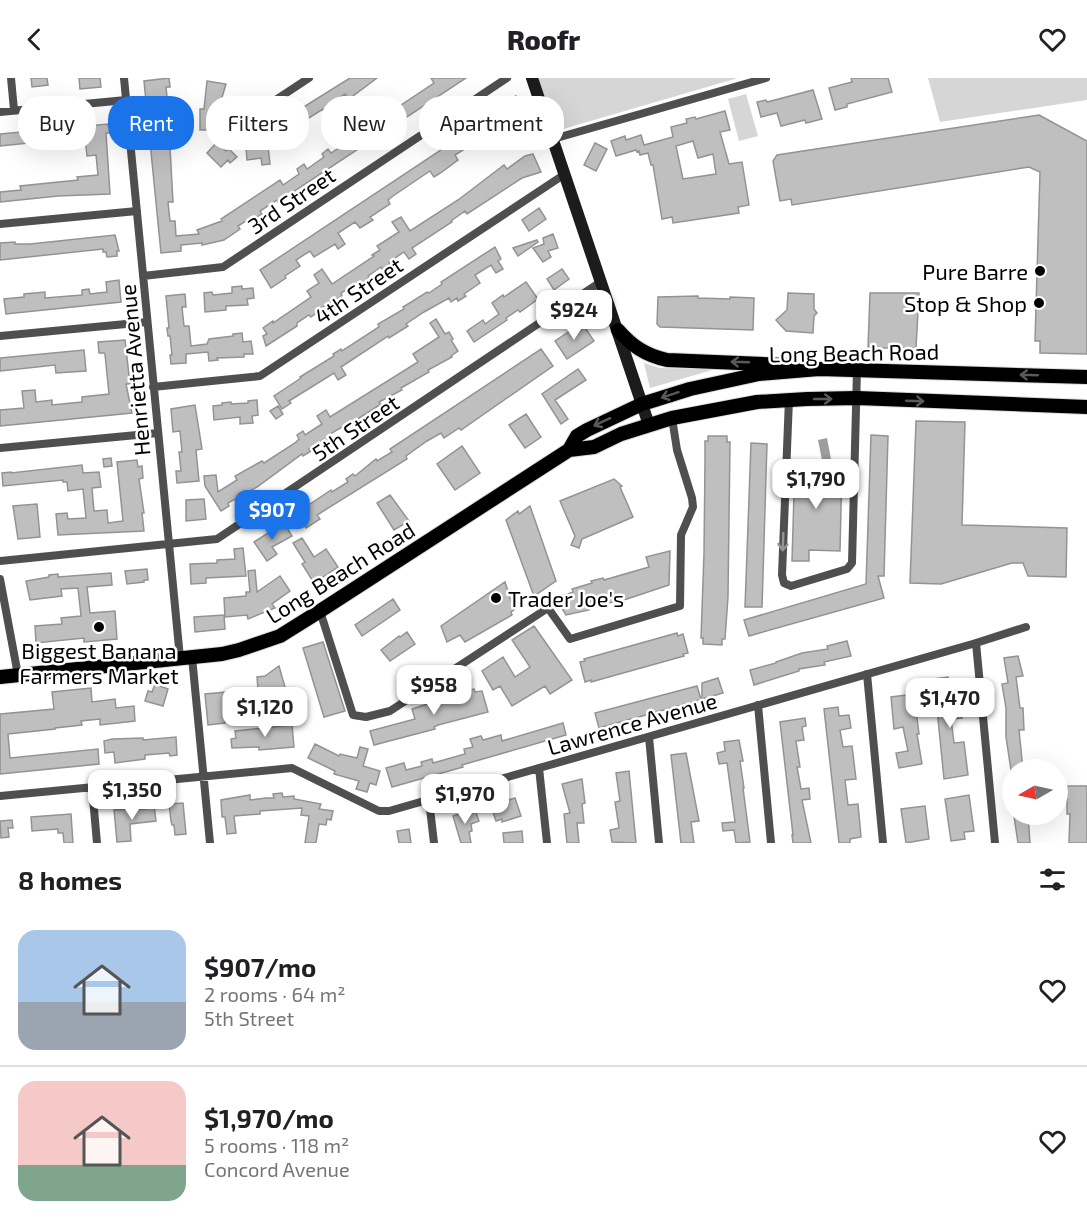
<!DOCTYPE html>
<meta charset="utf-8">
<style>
body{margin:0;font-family:"Exo 2",sans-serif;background:#f2f2f2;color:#202124;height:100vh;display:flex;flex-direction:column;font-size:22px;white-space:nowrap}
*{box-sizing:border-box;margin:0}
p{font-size:20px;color:#757577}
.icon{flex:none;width:33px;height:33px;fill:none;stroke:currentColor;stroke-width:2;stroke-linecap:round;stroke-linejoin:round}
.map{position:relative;height:765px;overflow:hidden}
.sheet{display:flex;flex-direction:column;background:#fff;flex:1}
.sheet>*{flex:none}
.top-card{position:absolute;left:18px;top:18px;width:600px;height:54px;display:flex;gap:12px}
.needle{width:39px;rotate:261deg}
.buttons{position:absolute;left:1002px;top:681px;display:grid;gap:12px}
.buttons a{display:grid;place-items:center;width:66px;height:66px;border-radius:50%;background:#fff;box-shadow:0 6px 24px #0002;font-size:30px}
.price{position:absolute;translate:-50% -51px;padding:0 14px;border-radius:12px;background:#fff;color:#222;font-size:20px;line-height:39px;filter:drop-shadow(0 2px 3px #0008)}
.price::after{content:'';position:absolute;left:50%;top:36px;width:18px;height:14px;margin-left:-9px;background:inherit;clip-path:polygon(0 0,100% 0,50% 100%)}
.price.current{background:#1a73e8;color:#fff}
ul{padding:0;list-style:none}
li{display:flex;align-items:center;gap:18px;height:150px;padding:0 18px}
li+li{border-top:2px solid #e0e0e0}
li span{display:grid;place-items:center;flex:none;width:168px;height:120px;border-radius:18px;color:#555}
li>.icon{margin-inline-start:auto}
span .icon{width:72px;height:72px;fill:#fffc;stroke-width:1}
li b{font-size:26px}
h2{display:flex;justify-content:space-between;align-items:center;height:72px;padding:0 18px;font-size:26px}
.tag{padding:0 21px;border-radius:24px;background:#fff;box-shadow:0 6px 24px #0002;font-size:21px;line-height:54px}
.tag.current{background:#1a73e8;color:#fff}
header{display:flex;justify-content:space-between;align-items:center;height:78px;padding:0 18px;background:#fff;font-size:27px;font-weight:800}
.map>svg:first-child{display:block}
.green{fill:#d6d6d6}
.water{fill:#9d9d9d}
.building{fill:#bfbfbf;stroke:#939393;stroke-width:1.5;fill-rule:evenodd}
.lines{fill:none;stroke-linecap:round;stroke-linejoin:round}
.primary-casing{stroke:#dbdbdb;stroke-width:16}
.minor{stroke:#4f4f4f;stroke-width:8}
.secondary{stroke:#1c1c1c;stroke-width:12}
.primary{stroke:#000;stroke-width:14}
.oneway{stroke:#595959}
.oneway2{stroke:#959595}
.poi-dot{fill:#000;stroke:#fff;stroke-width:2}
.labels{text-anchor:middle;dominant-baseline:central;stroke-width:5;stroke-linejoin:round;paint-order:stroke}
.street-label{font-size:22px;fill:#000;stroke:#fff}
.poi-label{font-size:22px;fill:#000;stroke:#fff;text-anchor:end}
</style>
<header><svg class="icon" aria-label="back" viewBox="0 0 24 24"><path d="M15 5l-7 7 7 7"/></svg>Roofr<svg class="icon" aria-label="heart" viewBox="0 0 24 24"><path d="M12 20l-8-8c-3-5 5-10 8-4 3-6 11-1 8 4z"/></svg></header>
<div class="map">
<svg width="1087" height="765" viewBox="0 0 1087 765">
<rect width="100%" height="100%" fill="#fff"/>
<path class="green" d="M534,0H738L553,54Z
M928,0H1087V22L940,44Z
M746,16L758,58L739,63L728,21Z
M644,285L660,290L716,291L650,310Z"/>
<path class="water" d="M827,360L831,381L822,382L818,362Z"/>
<path class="building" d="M31,0H47L48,7L32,9Z
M79,0H100L101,9L80,11Z
M169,0L170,9H166L168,29H164L165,48H160L162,63L166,62L167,69H170L173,124H168L170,143H175L176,158L199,156L197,152L222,143L221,141L280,102L283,107L299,96L297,91L304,86L307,91L324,79L322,76L328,71L331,75L346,65L342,60L351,54L354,59L390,35L386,28L394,23L398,29L434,5L431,0H466L278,124L277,122L260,133L262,136L254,141L252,139L238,148L240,151L224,162L202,167V165L181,167V173L161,175L144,3Z
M350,0H377L349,21L345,16L331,25L334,29L325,35L323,31L301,45L294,35Z
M851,0H888L892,14L847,26V29L835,32L829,10L852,4Z
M207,3L226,6L220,26L217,25L218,52H200V31H204Z
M813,12L822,41L806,45L805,42L781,48L777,35L761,39L757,24L766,22L767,24Z
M516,18L518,25L514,26L516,34L509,36L520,52L516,55L522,63L513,68L499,24Z
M725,33L730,52L720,54L729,86L742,84L749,127L738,129L739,135L673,145L672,139L662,141L653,87H651L648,75L640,77L639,73L637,74L636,72L616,78L611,63L625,58L626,62L641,57L644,67L673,59L671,49L687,45L686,41L695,39L696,41ZM693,63L698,80L713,76L716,96L683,101L676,68Z
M1039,37L1087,63V276L1040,275V263H1035L1040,94L1029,89L792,127L791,121L780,123L773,83L777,77Z
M490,43L495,52L455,77L458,82L442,94L434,99L430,93L393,118L388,122L390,126L370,139L373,142L360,150L355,144L338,155L345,166L338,171L335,166L314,179L310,173L296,182L300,188L285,198L286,200L271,210L260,192L447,68L446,66L475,47L477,50Z
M108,46V48H111L112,55H106L110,116L58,118L0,124V114L21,112L20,108L78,102L77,99L98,97L96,77L87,78L85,60L60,62V68L48,69V63L0,68V56Z
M289,48L297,58L282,70L274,61Z
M217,64L226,73L229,71L237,79L230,85L228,82L221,89L207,75Z
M595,65L607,71L596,93L584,87Z
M268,68L270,86L262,87L261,80L247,82L246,70Z
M533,76L541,94L522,100L467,136L465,133L451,143L452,144L412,170L416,176L409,181L404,174L389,184L390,186L382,191L381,189L368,198L370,200L359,207L357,205L341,215L342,218L318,232L319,233L311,239L309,237L297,245V248L266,268L263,258L267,256L263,250L273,243V245L311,219L307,213L319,205L314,197L322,191L332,206L374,178L372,177L380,172L377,168L399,154L392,144L401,139L410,153L458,122L504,87L507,91L525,78Z
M539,130L546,141L529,153L522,142Z
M553,156L558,170L548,173L551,179L543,184L533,170L544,166L543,160Z
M115,157L119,173H117V178L107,179L106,174H103V171L0,182V165L15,164V166H30Z
M537,162L538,164L518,178L513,170Z
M495,169L501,181L498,183L503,191L496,195L491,187L475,197L480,205L464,216L466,218L458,223L457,220L451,224L449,220L424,234L406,246L408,248L389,260L388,258L341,289L346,297L338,302L334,295L289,323L291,325L282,331L274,318L301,300L300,299L334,278L333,276L341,271L342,273L379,249L378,246L404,231L403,229L427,214L429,215L442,206L441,204Z
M562,191L569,201L554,212L547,201Z
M119,202L121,224L6,236L4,221L24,219V216L45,214V220L82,217V212L89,211L90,216L107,214L106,204Z
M526,204L538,221L520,234L518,232L506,240L507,242L474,264L467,253L483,242L485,246L499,236L492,225L503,217L504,219Z
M242,208V211L253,210L254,220L247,221L248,227L226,228V232L205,234L204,215L212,214L213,217L232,215V209Z
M788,215L814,216V231L817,235L814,238L813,255L786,253L776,242L787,232Z
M870,215H919L916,270H868Z
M185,216L186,229H182L184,248H189L191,268L207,266L209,261L233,258V256L242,255L243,264L251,263L253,276H244V279L217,280L218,282L209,283L208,274L186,276V285L171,286L170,277H172L170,258H168L167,250H169L166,218Z
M698,218V220L730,221V219L754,220L753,252L660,249L657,246L658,219Z
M436,241L445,256L449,254L453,261L451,262L458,273L451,278L452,279L428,292L429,294L401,310L402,312L379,324L381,326L350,346L349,345L330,356L332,359L324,364L323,362L309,371L311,373L303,378L302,376L257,409L228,425L229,428L221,433L205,408L204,398L216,397L218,414L237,402L235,398L262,383L264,385L295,365L299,361L297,357L303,353L305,357L322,346L317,338L326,332L330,339L418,284L413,276L439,259L430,245Z
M582,245L594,263L567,281L555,263Z
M125,262L130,306H126L132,335L0,348V332L24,330L22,313L35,312L36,324L52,322V327L82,324V319L109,316L105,276L104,275H99L98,264Z
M541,271L553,288L461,352L459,350L444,360L441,355L427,363L406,378L407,381L317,437L320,441L306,450L298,436L302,433L301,432L331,412L332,414L348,404L346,401L353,396L355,398L376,381L377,383L392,374L390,371Z
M84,272L86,293L56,295L55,287L0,293V280Z
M578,291L586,302L555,322L568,341L561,346L542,316Z
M257,322L258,337L252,338L253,345L240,346V339L214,342L213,328L222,327V325L231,324V326L248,325V323Z
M195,327L202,371L196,372L199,403L177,405L176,393H181L179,374H182L180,353L173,354L171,331Z
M278,328L283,336L276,341L270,333Z
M526,336L541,359L525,370L509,347Z
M916,343L965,344L962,447L1067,450L1066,499L1028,498L1023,485H1012L941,506L910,505Z
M871,357L888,358L884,498H878L884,520L749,558L744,542L866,506Z
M708,358H727V364H730L728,519L725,561H722V567L703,566V560H701L704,475L705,384V363H708Z
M751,365L767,366L762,529H745Z
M462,368L480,395L455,412L437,386Z
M111,380L112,388L104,389L103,381Z
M137,382L138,389L142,388L143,400L139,401L144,435H142L144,453L58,457L56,436L67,435L68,441L86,440L83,411L68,413L67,404H63V402L3,408L2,395L11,394V395L82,387L83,395L99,394L101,409L92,410L94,433L107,432L108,445L123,443L117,384Z
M795,382L812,383V388L842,390L840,473L809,472V483H792Z
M614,401L622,408L620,409L633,439L582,461L579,470L571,467L575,458L560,423Z
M390,417L409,443L394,452L377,425Z
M204,421L206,441L186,443V422Z
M37,426L40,459L18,461L13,428Z
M530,428L556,503L534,518L506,442L518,433L519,436Z
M284,445L292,458L272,469L277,476L267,483L254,464Z
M302,460L314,479L326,471L338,489L314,505L302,486L305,484L293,465Z
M243,470L246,498L206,500V505L191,506L190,486L217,485V482L235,481L234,471Z
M670,473L669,507L627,521L589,529V532L566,537L558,524L557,519L568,516L573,514L572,511L592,505L591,503L603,500L604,502L649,489L646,479Z
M147,491L148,502H144V504L127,506L125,493Z
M255,492L257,514L280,498L290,513L272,526L275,530L248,541L247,537L225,539L224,520L246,518V514H250L248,493Z
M111,495L112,507L87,509L90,535L115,533L117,561L84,564V560L36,565L35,548L62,546L61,540L81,538L78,510L61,511L62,518L30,522L26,503L49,499V497L58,496V499Z
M505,504L514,532L511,534L512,537L465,564L460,557L447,564L441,548Z
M393,521L400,532L362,558L355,547Z
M224,537L225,551L195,554L194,539Z
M534,548L572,602L550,616L545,608L512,628L500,608L493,612L482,593L503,579L515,599L530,589L512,562Z
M407,554L415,566L390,583L381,572L399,558L400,559Z
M677,555L678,558L683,556L688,575L683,576L684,578L591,604V602L585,604L580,584L585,583L584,581Z
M847,563L851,578L824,584L825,587L799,591V593L754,607L750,592L776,585V584L802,575L828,571L827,568Z
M323,564L345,633L324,639L303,570Z
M1018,578L1023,598L1016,599L1020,630H1023L1024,652H1019L1023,692H1011L1006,659V630L1002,606L1008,605L1004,580Z
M279,588L290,627L224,634L225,645L208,647L205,616L258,611L257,599L265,598Z
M948,599L949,607L958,606L962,640L951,641L954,665L964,664L968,697L944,701L934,601Z
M718,600L723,615L702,621V605Z
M155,606L168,611L163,628L145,623L148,613L152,614Z
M697,608L701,621L696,623L599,650L595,635Z
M91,610L92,624L115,621L116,630L134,628L135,643L100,647V641L81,643L82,647L55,650V651L8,656L10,680L98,671L99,686L0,696V636L54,631L52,614Z
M474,611L475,614L482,613L488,634L438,647L434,649L435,651L374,667L370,653L415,641L412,631Z
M914,616L919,656H917L922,686L899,690L896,675L908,673L903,649L894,651L891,619Z
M838,629L839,638L849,637L851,650L840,652L843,669L852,668L856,701L845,702L848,727L858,726L861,759L850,761V765H839L824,631Z
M805,640L806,648L802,649L804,662L796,663L800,689H797L801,711L809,710L810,721L802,722L811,765H793L792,757H793L780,644Z
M563,645L566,657L462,687L463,689L392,709L386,690L404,685L406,692L422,688L421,684L432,681L433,685L465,676L464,671L473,669L470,661L481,658L483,662L501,657L502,663Z
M292,647L294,669L259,672V669L232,670L231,661L236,660L235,653Z
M176,659L177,677L170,678L169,675L145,677V681L115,685L114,674L105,675L104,663L112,661L143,660V662Z
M739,662L743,683H740L744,710H743L750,764L736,765L734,752L723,753L722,745L735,744L727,685L719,686L717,675L725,673L724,664Z
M315,666L339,678L340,676L357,680L360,669L368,671L363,688L380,693L376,707L370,705L367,714L356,711L359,703L334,696L335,693L308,680Z
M686,675L699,743L691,744L694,765H681L671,677Z
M629,693L636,765L612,764L610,752L619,750L615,724L620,723L616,695Z
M582,701L585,725L582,726L584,745H577L579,765H567L564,736L570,735L562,706Z
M1067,708H1087V765H1069L1070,736H1067Z
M282,715L283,719L294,718V721L321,726L319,731L333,733L331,742L327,741L326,747L319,746L316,765H305L309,738L301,737L302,730L260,733V736L234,738L236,755L227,756L225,739H222L221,722L250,717V722L266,720H274L273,716Z
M969,717L974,753L964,754L965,761L951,763L945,721Z
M515,720L521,738L502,744V741L496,743L491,728Z
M183,725L186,756L175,757L174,747H172L171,743L169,726Z
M154,727L156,743L130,746L131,763L117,764L114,732L146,731L145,728Z
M925,728L929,761L906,765L901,731Z
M472,732H475L479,743L471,746L472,753L469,754L471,765H461L453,738Z
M71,736L73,765H64L63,755H58V751L32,753L31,739Z
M1028,736L1030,765H1018L1014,738Z
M12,742L13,750H8L9,759L1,760L0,743Z
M409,751L411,765H399L397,753Z
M522,753L523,765H504L503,755Z"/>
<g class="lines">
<defs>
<path id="primary" d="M618,252C632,268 645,277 667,282L785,287
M569,372L577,358L587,352L642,326L690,311L759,296L819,291L1087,299
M0,599L222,576L239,572L280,558L320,533L569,372L594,369L621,356L672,340L757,324L807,321L857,320L1087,329"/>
</defs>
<use href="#primary" class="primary-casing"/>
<path class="minor" d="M11,0L14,32
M124,0L180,580
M0,34L126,22
M253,37L309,0
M553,61L766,0
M0,146L137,133
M143,198L223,189L507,0
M0,258L147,244
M153,309L260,298L565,96
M789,321L782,497L784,505L791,508L847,491L852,485L857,292
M0,370L158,355
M0,483L217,461L602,203
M0,501L18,597
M320,533L353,637L366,639L390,633L548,530L570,561L680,528L681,457L693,429L692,420L677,372L672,340
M976,565L995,765
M192,579L210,765
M867,596L883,765
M758,627L771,765
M649,659L659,765
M539,690L547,765
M92,709L97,765
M0,718L292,690L379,733H389L976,565L1026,549
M429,722L434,765"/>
<path class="secondary" d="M532,0L649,347"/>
<use href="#primary" class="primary"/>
</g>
<defs><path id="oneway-shaft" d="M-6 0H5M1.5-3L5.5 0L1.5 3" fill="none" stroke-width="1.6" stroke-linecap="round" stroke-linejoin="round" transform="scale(1.5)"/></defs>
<g class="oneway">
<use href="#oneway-shaft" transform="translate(740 284) rotate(-178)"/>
<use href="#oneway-shaft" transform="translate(1029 297) rotate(-178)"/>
<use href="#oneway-shaft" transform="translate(670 317) rotate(162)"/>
<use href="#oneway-shaft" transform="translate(823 321)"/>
<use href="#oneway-shaft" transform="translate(915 323) rotate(2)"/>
<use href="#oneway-shaft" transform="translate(602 344) rotate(155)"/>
</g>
<use class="oneway2" href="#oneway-shaft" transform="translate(783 464) rotate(92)"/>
<g class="poi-dot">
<circle cx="1040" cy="193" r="6"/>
<circle cx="1039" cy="225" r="6"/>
<circle cx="496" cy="520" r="6"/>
<circle cx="99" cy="549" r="6"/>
</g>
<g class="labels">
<g class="street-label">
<text transform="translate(291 122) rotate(-34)">3rd Street</text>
<text transform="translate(358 212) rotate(-34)">4th Street</text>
<text transform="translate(854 274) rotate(-1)">Long Beach Road</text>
<text transform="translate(134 292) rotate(-95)">Henrietta Avenue</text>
<text transform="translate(355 349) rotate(-34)">5th Street</text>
<text transform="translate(340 494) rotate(-32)">Long Beach Road</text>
<text transform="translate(632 645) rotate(-16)">Lawrence Avenue</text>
</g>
<g class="poi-label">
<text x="1028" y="193">Pure Barre</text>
<text x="1027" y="225">Stop &amp; Shop</text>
<text x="508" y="520" text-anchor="start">Trader Joe's</text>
<text x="99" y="572" text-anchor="middle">Biggest Banana<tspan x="99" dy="25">Farmers Market</tspan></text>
</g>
</g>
</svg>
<div class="buttons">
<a><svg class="needle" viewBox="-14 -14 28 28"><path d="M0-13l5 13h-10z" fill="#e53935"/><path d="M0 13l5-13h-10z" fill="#757577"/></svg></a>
</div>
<b class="price" style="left:574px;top:263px">$924</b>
<b class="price" style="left:816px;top:432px">$1,790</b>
<b class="price current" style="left:272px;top:463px">$907</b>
<b class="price" style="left:434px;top:638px">$958</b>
<b class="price" style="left:950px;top:651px">$1,470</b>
<b class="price" style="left:265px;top:660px">$1,120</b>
<b class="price" style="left:132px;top:743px">$1,350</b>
<b class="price" style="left:465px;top:747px">$1,970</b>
<div class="top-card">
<a class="tag">Buy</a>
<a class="tag current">Rent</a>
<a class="tag">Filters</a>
<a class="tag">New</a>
<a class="tag">Apartment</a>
</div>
</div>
<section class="sheet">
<h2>8 homes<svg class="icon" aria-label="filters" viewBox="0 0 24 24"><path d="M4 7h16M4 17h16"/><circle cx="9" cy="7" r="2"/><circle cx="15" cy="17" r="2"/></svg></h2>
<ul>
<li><span style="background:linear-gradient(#a9c7e8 60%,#9aa5b1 0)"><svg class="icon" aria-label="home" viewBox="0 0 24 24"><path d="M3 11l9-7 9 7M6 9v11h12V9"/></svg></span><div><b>$907/mo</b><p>2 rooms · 64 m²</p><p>5th Street</p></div><svg class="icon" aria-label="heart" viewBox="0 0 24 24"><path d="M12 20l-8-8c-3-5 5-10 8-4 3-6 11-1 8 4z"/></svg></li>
<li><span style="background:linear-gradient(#f6c9c9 70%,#7fa58c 0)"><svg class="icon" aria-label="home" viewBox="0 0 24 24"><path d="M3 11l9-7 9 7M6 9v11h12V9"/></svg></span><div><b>$1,970/mo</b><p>5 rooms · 118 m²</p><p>Concord Avenue</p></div><svg class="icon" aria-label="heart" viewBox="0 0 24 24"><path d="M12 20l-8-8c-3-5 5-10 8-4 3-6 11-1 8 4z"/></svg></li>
</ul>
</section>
